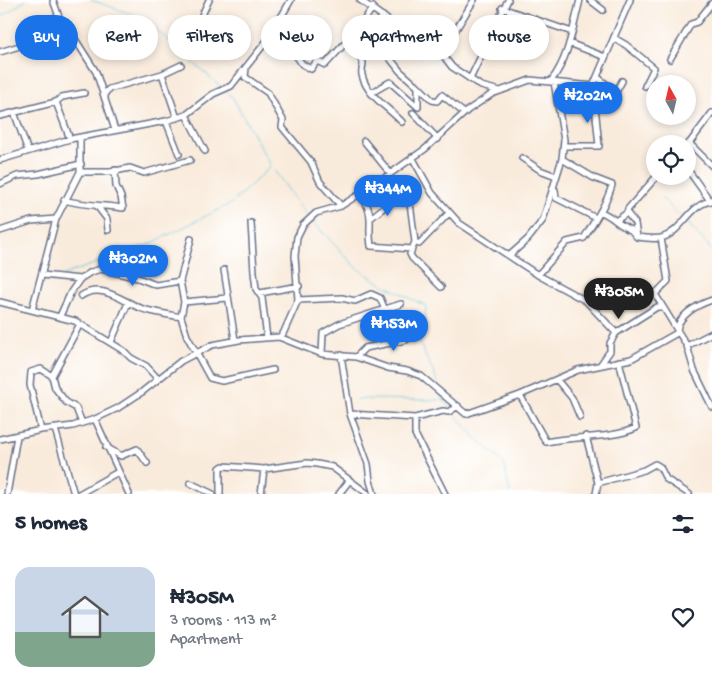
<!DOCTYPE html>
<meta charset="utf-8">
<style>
body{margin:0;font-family:"Gochi Hand",sans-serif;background:#f6f6f7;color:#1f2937;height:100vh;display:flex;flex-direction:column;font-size:19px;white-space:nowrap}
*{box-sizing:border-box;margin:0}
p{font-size:16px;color:#747a83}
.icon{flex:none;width:28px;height:28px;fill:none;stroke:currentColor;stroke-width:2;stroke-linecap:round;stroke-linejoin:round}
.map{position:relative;height:494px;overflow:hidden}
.details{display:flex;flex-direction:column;background:#fff;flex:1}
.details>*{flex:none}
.guide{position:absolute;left:15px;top:15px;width:682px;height:45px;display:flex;gap:10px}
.needle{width:32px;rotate:352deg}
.controls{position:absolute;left:646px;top:75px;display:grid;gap:10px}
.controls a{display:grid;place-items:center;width:50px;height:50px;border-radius:50%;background:#fff;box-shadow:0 2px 8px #0003;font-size:25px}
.price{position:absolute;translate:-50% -42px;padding:0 11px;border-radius:18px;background:#1a73e8;color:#fff;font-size:16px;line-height:32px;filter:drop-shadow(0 1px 2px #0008)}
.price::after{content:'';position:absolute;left:50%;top:30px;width:15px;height:11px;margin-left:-8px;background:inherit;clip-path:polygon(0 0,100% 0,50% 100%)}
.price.selected{background:#222;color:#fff}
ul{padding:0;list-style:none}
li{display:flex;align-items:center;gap:15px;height:125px;padding:0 15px}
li+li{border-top:1px solid #e0e1e3}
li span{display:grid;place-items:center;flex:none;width:140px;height:100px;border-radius:15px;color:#555}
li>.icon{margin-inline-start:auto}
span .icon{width:60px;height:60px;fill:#fffc;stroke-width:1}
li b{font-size:21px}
h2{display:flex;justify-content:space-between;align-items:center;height:60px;padding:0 15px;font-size:21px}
.chip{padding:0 18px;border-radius:22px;background:#fff;box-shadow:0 2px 8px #0003;font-size:18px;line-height:45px}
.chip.selected{background:#1a73e8;color:#fff}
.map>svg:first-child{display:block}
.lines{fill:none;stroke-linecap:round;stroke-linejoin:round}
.stream{stroke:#61c4df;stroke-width:1}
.minor-casing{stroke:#69718a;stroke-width:8}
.minor{stroke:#fff;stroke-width:5}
</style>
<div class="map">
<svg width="712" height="494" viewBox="0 0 712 494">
<rect width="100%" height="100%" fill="#fff"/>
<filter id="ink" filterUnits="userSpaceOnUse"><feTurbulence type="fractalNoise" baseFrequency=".02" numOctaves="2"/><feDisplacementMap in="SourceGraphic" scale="10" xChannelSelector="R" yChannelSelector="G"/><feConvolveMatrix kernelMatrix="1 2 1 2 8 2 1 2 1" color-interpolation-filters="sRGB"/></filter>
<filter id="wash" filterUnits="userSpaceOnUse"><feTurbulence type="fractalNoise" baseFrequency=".0096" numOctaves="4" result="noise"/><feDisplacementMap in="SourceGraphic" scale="20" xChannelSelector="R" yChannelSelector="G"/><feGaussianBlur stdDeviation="1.12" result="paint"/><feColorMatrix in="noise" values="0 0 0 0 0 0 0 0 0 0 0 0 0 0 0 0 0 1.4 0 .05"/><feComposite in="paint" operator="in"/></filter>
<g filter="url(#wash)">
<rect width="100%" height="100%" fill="#f9ebdb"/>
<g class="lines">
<path class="stream" d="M91,0L143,18L221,87
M0,18L26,0
M226,91L233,98L271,166L308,217
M662,198L683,219
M311,220L357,268L380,283L426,306L425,322L419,329
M686,221L712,250
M63,275L150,244L232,203L271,166
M417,333C421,353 435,369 439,389
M440,395L449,408
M356,399L440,400
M452,411L476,438L504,463L510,494"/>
</g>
</g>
<g filter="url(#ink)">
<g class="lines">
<defs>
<path id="minor" d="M53,0L63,28L75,39L96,72L115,130
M360,0L399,28L411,27L425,32L452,67L481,86L500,91
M590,0L603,10
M502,8L572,32
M383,16L370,33L400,71L418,87V107
M494,29L539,43
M269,37L275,36L290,47L302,64L311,69L317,61L325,65L359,28L373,7
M614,38L626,45L654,68L645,86
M350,39L363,63C363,67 361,71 362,75C367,96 388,107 402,122
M375,40L387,29L390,22
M569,43L605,57
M201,45L202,15L209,0
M438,49L452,36L474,0
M0,52L29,43L31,31L36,25L57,17
M670,59L691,24L697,22L712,3
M246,68L245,77L268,93L283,120L282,127L311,162L320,182L341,206
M162,74L177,118
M597,77L616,92L622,81
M470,79L508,0
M551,81C569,58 573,27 580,0
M417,85L432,100L437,101L442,95L464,113
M371,93L390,82L418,107
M105,99V93L109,89L162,74L181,65
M56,102L70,139
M14,112L28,151
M413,113L438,139
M186,115L205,151
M0,116L56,102L62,97L84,93
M166,121L179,154
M364,141L390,173
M689,143L712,166
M688,145L712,113
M565,146H599L593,86
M412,157L432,193L459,223L538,275L586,301L616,333
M522,158L540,170L556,176
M0,160L70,139L166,121L186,115L213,94L231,86L269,38L291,0
M688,170L711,202
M80,172H110L130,168L144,173L190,160
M380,181L392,201
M0,184L17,176L38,174L81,164
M555,190L556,198L596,218
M361,193C376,220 367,221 371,246L412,249
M64,200C85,206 103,205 123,208L121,197L116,186L115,170
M97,206L107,219L108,230
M601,212C613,216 620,227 631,230L637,237C644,238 654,239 661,238C682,233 690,203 712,201
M627,213L635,223L637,237
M372,217L392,201L410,203L415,242L410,254L412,258L441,287
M617,220L627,213L628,209L657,176
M251,223L254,272L256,289L262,298L267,338
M0,231L31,221L56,219
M661,238L668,281L655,294L687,346L694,370L712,407
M191,239L180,281L184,302L181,317L187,336L210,378L222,381L273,370
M415,242L419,244L449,213
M510,255L528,239L543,220L562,159L564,140L554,82
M224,270L235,340
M42,275L80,279
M538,275L567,242L584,238C594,222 607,203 612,185L594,178L562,159
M260,293L299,286
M81,296C103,281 125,304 146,310C158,313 170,315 181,317
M298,300L342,298L355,301L371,294L380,298L385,310
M0,302L75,321L124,351L131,358L146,366L158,379
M184,302L227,298
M32,310L56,219L80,172V138
M60,316L71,292L80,279L91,272L101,269L138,278L156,285L180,281
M279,337L322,354L356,357L388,368L407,371L421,376L466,414L520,395L578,370L631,359L677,333C676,316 697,305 712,300
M111,342L128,303
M687,346L712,333
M322,354L323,333L339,324L401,304
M341,355L350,414L368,464L370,481L374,494
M356,357L365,348L406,340L417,330
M601,364L610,351V343L616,333L657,307H661
M52,376L80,324
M557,380L572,398L580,417
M520,395L546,442C575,435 608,440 636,428L619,361
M350,414L415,418L443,411L449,412L458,406
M415,418V434L445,494
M95,419L129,494
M55,429L74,494
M41,430L30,385L31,372L41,369L52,376L55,388L66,402L76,408L82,423
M586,436L598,483L596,494
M0,439L41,430L73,426L95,419L118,408L142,392L181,361L212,345L239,340L279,337L283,334L298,300L295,256L297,237L303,225L316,213L341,206L380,181L425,149L468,110L492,94L530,80L593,86L630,0
M106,447L121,456L137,449L147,463
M190,483L213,494
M598,483L644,470L655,464L660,467L666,479L689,494
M7,494L17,436
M79,494L118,472
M220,494V468L223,466L264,469L307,463L317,464L332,467L368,494
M261,494L264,469
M339,494L349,481"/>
</defs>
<use href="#minor" class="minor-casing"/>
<use href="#minor" class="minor"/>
</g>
</g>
</svg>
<div class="controls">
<a><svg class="needle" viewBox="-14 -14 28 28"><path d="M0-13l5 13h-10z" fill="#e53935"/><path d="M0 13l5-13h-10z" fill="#747a83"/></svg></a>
<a><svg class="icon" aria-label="locate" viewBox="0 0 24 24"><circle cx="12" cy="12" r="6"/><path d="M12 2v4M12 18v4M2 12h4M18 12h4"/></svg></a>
</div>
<b class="price" style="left:588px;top:124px">₦202M</b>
<b class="price" style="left:388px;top:217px">₦344M</b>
<b class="price" style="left:133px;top:287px">₦302M</b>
<b class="price selected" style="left:619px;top:320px">₦305M</b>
<b class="price" style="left:394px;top:352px">₦153M</b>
<div class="guide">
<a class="chip selected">Buy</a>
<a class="chip">Rent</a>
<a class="chip">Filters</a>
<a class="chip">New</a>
<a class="chip">Apartment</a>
<a class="chip">House</a>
</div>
</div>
<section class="details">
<h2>5 homes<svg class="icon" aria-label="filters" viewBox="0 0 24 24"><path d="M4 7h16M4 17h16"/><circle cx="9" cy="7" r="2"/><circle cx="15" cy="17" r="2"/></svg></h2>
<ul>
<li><span style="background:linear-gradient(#c9d6e8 65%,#7fa58c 0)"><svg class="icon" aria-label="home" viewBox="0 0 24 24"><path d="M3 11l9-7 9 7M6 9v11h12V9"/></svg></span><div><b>₦305M</b><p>3 rooms · 113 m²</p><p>Apartment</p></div><svg class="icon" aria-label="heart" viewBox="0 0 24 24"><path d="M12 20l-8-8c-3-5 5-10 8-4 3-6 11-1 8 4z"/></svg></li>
</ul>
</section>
